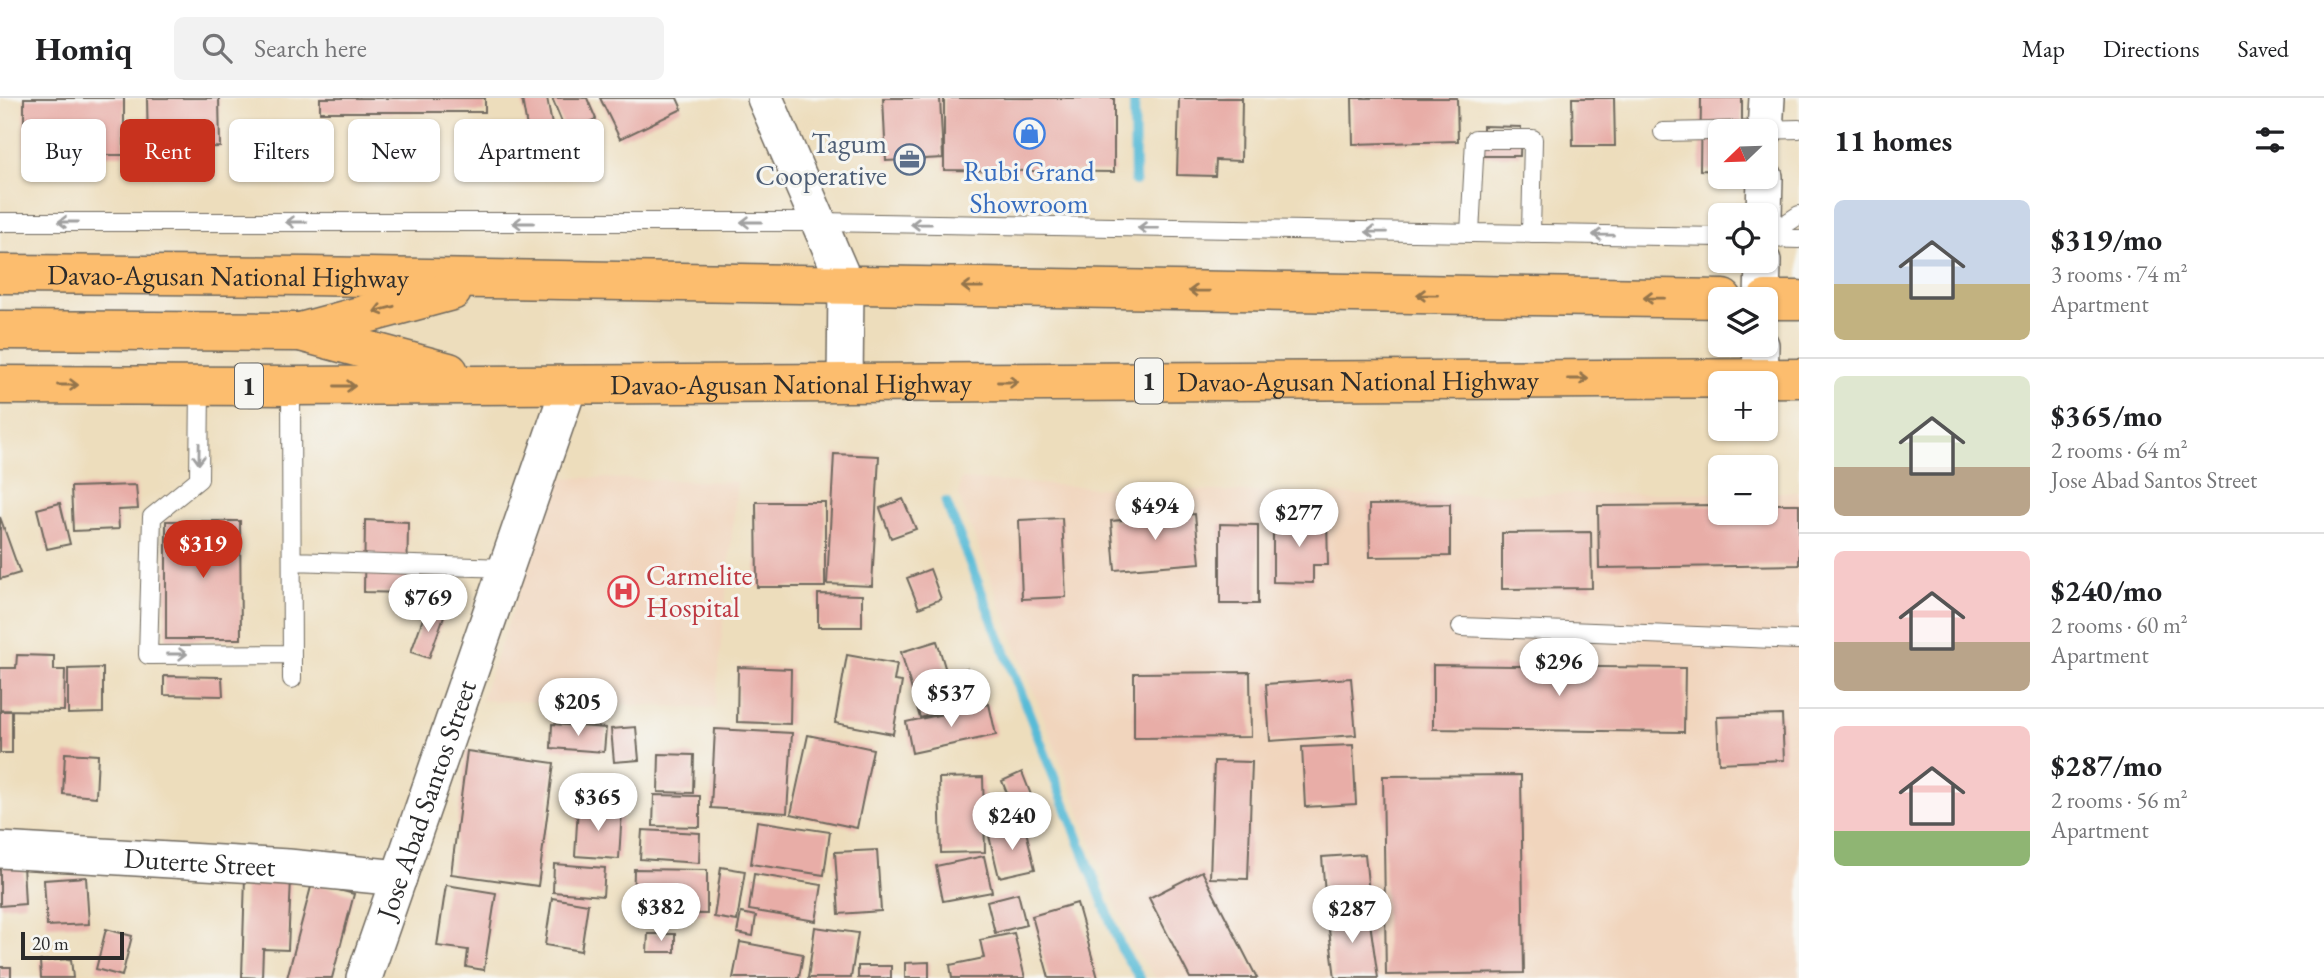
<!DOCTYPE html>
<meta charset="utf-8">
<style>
body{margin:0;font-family:"EB Garamond",serif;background:#f2f2f2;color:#202124;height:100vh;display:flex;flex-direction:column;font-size:26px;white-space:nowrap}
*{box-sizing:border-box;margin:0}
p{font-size:23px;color:#757577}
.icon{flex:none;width:38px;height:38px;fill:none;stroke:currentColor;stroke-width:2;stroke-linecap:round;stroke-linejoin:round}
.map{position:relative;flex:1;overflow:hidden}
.sheet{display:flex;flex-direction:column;background:#fff;width:525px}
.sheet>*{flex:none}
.guide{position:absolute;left:21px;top:21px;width:665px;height:63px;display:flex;gap:14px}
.needle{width:46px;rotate:247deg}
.tools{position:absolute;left:1708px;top:21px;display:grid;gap:14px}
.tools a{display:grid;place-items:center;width:70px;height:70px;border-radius:10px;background:#fff;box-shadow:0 2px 5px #0004;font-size:35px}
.scale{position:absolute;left:21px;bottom:18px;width:103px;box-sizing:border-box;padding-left:7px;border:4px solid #2b2b2b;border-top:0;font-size:19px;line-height:24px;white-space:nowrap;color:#2b2b2b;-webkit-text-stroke:5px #f6f6f2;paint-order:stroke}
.price{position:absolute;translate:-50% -60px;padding:0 16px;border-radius:24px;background:#fff;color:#222;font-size:23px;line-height:46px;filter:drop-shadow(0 2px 4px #0008)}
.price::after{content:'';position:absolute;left:50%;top:42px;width:21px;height:16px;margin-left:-10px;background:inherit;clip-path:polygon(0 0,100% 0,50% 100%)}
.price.selected{background:#c8321e;color:#fff}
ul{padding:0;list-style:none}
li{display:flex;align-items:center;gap:21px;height:175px;padding:0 35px}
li+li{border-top:2px solid #e0e0e0}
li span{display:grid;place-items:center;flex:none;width:196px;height:140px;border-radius:10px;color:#555}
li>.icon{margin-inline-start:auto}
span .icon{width:84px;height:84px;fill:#fffc;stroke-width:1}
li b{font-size:30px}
h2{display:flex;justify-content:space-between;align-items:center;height:84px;padding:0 35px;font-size:30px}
.pill{padding:0 24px;border-radius:10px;background:#fff;box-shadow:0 2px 5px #0004;font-size:24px;line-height:63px}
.pill.selected{background:#c8321e;color:#fff}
header{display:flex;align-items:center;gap:42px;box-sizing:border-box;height:98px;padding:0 35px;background:#fff;border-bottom:2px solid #e0e0e0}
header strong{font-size:33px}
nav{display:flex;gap:38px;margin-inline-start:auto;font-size:24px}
.search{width:490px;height:63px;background:#f2f2f2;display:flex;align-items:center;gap:18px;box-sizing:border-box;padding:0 24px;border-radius:10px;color:#757577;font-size:26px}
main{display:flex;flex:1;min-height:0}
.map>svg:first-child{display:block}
.built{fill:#f1d5bd}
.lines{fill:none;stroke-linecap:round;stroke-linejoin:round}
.stream{stroke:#58bbd7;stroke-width:10}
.building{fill:#e8ada7}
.service-casing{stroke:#6f695e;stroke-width:20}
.minor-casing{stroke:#6f695e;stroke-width:38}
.trunk-casing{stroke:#6f695e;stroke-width:41}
.service{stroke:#fff;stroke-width:18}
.minor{stroke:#fff;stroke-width:35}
.trunk{stroke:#fcbd6e;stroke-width:38}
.oneway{stroke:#a0a0a0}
.oneway2{stroke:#94744c}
.labels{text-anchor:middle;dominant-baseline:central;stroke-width:6;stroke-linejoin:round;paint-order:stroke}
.shield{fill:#f6f6f2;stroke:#686867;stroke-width:2}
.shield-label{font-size:26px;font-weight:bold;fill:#2b2b2b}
.service-label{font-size:28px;fill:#4e5e75;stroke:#f6f6f2;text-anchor:end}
.shop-label{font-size:28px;fill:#366cbe;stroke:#f6f6f2}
.street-label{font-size:28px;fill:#2b2b2b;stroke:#f6f6f2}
.health-label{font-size:28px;fill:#be3a42;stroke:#f6f6f2;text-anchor:start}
</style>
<header>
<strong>Homiq</strong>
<div class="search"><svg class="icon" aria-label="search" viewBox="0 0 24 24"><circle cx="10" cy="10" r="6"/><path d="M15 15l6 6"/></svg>Search here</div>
<nav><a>Map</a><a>Directions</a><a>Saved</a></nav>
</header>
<main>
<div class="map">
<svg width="1799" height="880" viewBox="0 0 1799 880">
<rect width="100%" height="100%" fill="#f6f6f2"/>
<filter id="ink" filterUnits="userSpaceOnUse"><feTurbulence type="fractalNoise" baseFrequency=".0143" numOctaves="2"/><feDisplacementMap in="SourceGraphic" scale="14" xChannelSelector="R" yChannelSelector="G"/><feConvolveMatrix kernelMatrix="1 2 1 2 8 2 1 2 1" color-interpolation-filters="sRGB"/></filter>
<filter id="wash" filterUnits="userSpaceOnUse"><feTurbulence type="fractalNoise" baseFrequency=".00686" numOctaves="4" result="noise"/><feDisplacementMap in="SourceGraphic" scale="28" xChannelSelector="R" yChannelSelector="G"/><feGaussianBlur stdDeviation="1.57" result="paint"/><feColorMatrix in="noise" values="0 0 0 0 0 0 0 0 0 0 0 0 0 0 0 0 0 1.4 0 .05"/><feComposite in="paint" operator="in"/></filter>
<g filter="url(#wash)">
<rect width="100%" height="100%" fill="#edddbc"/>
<path class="built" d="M560,379L737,384L715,610L481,602Z
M960,381L1102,390L1363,397L1720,395V415H1766V394H1799V880H1156L1131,847L959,399Z"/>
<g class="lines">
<path class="stream" d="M1134,0L1135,83
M946,404L1122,852L1140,880"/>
</g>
<g id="blocks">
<path class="building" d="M24,0H124V57H24Z
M147,0H219L220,49L148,50Z
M320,0H485V14H320Z
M547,0L560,70L535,74L522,1Z
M552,0H587L596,21L566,34Z
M600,0H677L682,11L620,41Z
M883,0H940L943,60L886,63Z
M944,0H1114V74L944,72Z
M1179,0H1242L1241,63L1216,62L1215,78L1177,77Z
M1352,0H1457L1458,43L1353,46Z
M1572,0H1614L1615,48H1573Z
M1701,0H1742V33H1720V73L1700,72Z
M1483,28L1521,29L1520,58H1483Z
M834,356L879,358L872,488L827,486Z
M136,387L138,411L118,412L119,431L73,433L71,389Z
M903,401L916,431L891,440L880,410Z
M756,404H825V489H757Z
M60,405L70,446L47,451L37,411Z
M1450,406V458L1370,459L1369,407Z
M1766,406H1799V467L1599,470L1598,408L1720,407V415H1766Z
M1195,416L1200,465L1115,472L1111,423Z
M0,419L20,475L0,481Z
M1062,420L1066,499L1022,501L1019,422Z
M1273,421H1327L1328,467H1313V485L1273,484Z
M365,422L408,424L407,495L364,494Z
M166,423H240L241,541H166Z
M1220,426L1258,427V506H1220Z
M1591,434L1592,490L1502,491V435Z
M930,471L941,501L919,510L907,480Z
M818,496L862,497V529H818Z
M426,512L444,518L429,560L411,554Z
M937,543L947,576L967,570L977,603L920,620L901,554Z
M17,557L54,558V572H65L64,613L0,612V570H16Z
M847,557L897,566L894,583L902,584L893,636L835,625Z
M1433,567L1685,570L1684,634L1433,631Z
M738,569L791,571L790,626L737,624Z
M103,570V615L68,616V571Z
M1250,574L1251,639L1134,640V575Z
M164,578L222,579L223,598L164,597Z
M1351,580L1356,637L1270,643L1266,586Z
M989,606L996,637L912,655L906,624Z
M0,613H12V655H0Z
M1782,617L1784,662L1719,665L1717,619Z
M552,626L606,630L604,654L551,650Z
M636,629L639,662L614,664L611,631Z
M715,631L792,635L787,715L711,710Z
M808,637L873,651L857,730L791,716Z
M1353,647L1356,706L1305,709L1302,649Z
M467,653L554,665L538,788L451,776Z
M65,655L98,657L96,699L63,696Z
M659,656L694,657L693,695L658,694Z
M1214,663L1252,664L1248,781L1210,780Z
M1022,674L1033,702L1013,710L1002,683Z
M1521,677L1524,875L1386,877L1383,678Z
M983,679L985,754L941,755L939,680Z
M654,697L700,698V729L653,728Z
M578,709L622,712L619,761L575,758Z
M757,723L830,734L824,777L751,766Z
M1025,729L1035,771L999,779L989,738Z
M642,732L700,735L699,765L640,761Z
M877,752L881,813L839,816L835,754Z
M1365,756L1370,805L1326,808L1322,759Z
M984,758L992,794L943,803L936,768Z
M554,766L605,770L603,798L553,794Z
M23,767L25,806L0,808V768Z
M721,769L745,773L737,823L714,819Z
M634,771L707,772V816L633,815Z
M1202,773L1257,880H1190L1149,800Z
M754,776L822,787L816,823L749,812Z
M86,779L89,826L47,828L44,782Z
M245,779L291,780L288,852L263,851L262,880L242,879Z
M312,785L354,796L332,880H287Z
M446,787L496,795L484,872L466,869L468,852L437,848Z
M1018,795L1026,827L995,835L987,803Z
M552,800L588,806L581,853L545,847Z
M1077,805L1098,880H1049L1032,818Z
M1368,811L1378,880H1335L1327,816Z
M741,815L756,818L753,838L737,835Z
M815,829L858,835L851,880H808Z
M106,831L132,838L122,878L96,871Z
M1014,835L1025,880H952L950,867L984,860L980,842Z
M648,836H675V854H647Z
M740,844L803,856L799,880H733Z
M71,861L73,880H41L40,863Z
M929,864V880H905V865Z
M858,868H891V880H858Z
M0,869H11V880H0Z"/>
</g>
</g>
<g filter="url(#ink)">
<use href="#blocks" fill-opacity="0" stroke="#6f695e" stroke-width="2"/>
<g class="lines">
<defs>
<path id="service" d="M1663,34L1799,31
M0,124H819L1720,139
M1470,135L1475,41H1533L1531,136
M1766,139L1799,117
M1766,140L1799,141
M200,288L199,381L152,419L148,557L292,556
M291,288L292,581
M292,463L506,470
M1461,529L1799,542"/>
<g id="minor">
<path d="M765,0L846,187L845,285"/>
<path d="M1765,33L1767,0"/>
<path d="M1764,117L1765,79"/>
<path d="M1762,201L1763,163"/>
<path d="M1760,280L1761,247"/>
<path id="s1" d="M0,752L288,769L399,780"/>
<path id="s2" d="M364,880L570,286"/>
</g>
<g id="trunk">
<path id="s3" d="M0,176L309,178L1723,201"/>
<path d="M1766,202H1799"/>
<path d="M0,232L300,234L449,274"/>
<path d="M300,234L452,193"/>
<path id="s4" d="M0,287L291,288L1799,280"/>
</g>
</defs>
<use href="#service" class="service-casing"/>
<use href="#minor" class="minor-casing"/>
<use href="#trunk" class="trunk-casing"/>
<use href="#service" class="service"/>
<use href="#minor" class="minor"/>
<use href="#trunk" class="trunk"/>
</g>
<defs><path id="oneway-shaft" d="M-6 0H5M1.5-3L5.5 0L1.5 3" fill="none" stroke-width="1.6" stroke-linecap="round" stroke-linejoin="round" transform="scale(1.75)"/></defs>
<g class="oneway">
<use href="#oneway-shaft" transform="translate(68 124) rotate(180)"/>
<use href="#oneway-shaft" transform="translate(296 124) rotate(180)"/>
<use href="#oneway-shaft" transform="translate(751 124) rotate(180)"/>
<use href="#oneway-shaft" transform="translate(523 125) rotate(180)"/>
<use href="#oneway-shaft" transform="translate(921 126) rotate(-179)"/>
<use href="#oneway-shaft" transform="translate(1148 130) rotate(-179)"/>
<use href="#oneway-shaft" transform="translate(1376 134) rotate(-179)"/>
<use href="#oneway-shaft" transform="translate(1603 137) rotate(-179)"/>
<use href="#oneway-shaft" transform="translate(199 356) rotate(91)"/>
<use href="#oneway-shaft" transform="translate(177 556)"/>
</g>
<g class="oneway2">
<use href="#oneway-shaft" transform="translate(972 189) rotate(-179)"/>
<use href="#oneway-shaft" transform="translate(1199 193) rotate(-179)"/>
<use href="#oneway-shaft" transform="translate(1427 197) rotate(-179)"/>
<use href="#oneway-shaft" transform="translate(1654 200) rotate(-179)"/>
<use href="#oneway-shaft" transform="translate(384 211) rotate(165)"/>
<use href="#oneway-shaft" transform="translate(1578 281)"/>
<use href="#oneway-shaft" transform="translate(1008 284)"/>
<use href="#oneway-shaft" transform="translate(68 287)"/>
<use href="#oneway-shaft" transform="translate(345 288)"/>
</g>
</g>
<defs>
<symbol id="shop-ring" viewBox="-11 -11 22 22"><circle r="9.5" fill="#f6f6f2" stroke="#3f7fe0" stroke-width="1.5"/><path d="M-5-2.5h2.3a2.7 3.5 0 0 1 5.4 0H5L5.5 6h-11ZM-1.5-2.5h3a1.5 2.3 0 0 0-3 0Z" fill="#3f7fe0"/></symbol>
<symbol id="office-ring" viewBox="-11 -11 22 22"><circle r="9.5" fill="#f6f6f2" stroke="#5c6f8a" stroke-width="1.5"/><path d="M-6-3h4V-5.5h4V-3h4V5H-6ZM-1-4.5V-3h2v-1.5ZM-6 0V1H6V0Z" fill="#5c6f8a"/></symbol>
<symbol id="hospital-ring" viewBox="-11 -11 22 22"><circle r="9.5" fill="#f6f6f2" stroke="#e0444e" stroke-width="1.5"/><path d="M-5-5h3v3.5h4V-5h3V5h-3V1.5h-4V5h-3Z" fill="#e0444e"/></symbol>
</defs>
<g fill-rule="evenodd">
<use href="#shop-ring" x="1012" y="18" width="35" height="35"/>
<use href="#office-ring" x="892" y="44" width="35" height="35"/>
<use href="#hospital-ring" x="606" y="476" width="35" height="35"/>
</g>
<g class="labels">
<g class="shield">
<rect x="1135" y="260.5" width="28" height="45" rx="5"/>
<rect x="235" y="265.5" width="28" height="45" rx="5"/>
</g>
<g class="shield-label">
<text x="1149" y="283">1</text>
<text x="249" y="288">1</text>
</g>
<g class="service-label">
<text x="887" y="45">Tagum<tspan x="887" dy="32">Cooperative</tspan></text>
</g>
<g class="shop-label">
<text x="1029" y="73">Rubi Grand<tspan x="1029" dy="32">Showroom</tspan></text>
</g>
<g class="street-label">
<text stroke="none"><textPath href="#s3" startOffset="228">Davao-Agusan National Highway</textPath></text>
<text stroke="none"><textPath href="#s4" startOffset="1358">Davao-Agusan National Highway</textPath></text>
<text stroke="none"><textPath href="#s4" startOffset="791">Davao-Agusan National Highway</textPath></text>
<text stroke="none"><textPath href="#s2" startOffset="189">Jose Abad Santos Street</textPath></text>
<text stroke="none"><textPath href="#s1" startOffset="200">Duterte Street</textPath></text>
</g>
<g class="health-label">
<text x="646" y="477">Carmelite<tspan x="646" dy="32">Hospital</tspan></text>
</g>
</g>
</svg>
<div class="tools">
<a><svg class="needle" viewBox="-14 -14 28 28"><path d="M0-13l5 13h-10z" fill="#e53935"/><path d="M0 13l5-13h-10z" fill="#757577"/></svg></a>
<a><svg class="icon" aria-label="locate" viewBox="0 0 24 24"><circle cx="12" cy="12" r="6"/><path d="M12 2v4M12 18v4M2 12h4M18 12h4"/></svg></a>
<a><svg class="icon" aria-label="layers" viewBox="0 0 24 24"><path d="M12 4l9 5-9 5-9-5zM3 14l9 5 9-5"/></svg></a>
<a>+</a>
<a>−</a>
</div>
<div class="scale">20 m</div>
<b class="price" style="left:1155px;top:444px">$494</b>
<b class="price" style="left:1299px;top:451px">$277</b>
<b class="price selected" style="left:203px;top:482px">$319</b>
<b class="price" style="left:428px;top:536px">$769</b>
<b class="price" style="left:1559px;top:600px">$296</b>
<b class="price" style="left:951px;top:631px">$537</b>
<b class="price" style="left:578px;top:640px">$205</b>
<b class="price" style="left:598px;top:735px">$365</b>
<b class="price" style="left:1012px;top:754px">$240</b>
<b class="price" style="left:661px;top:845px">$382</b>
<b class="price" style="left:1352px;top:847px">$287</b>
<div class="guide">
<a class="pill">Buy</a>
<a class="pill selected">Rent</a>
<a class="pill">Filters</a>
<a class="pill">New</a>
<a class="pill">Apartment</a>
</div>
</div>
<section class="sheet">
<h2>11 homes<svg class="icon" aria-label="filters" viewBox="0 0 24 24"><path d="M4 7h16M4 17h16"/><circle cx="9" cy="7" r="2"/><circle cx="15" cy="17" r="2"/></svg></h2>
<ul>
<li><span style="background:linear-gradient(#c9d6e8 60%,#c2b280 0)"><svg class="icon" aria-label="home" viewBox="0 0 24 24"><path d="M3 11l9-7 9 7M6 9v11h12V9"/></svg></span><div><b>$319/mo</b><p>3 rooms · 74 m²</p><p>Apartment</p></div></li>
<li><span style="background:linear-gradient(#dfe7d0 65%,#b9a48a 0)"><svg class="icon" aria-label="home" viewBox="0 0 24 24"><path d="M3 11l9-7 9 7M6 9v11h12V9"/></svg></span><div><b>$365/mo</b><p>2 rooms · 64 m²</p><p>Jose Abad Santos Street</p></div></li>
<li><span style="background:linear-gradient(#f6c9c9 65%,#b9a48a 0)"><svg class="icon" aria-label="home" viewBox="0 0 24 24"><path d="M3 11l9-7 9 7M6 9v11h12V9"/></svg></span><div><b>$240/mo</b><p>2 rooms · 60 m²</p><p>Apartment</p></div></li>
<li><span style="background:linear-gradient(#f6c9c9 75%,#8fb573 0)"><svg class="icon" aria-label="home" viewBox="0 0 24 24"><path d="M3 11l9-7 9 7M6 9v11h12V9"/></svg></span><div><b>$287/mo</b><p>2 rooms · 56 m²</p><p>Apartment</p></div></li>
</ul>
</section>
</main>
